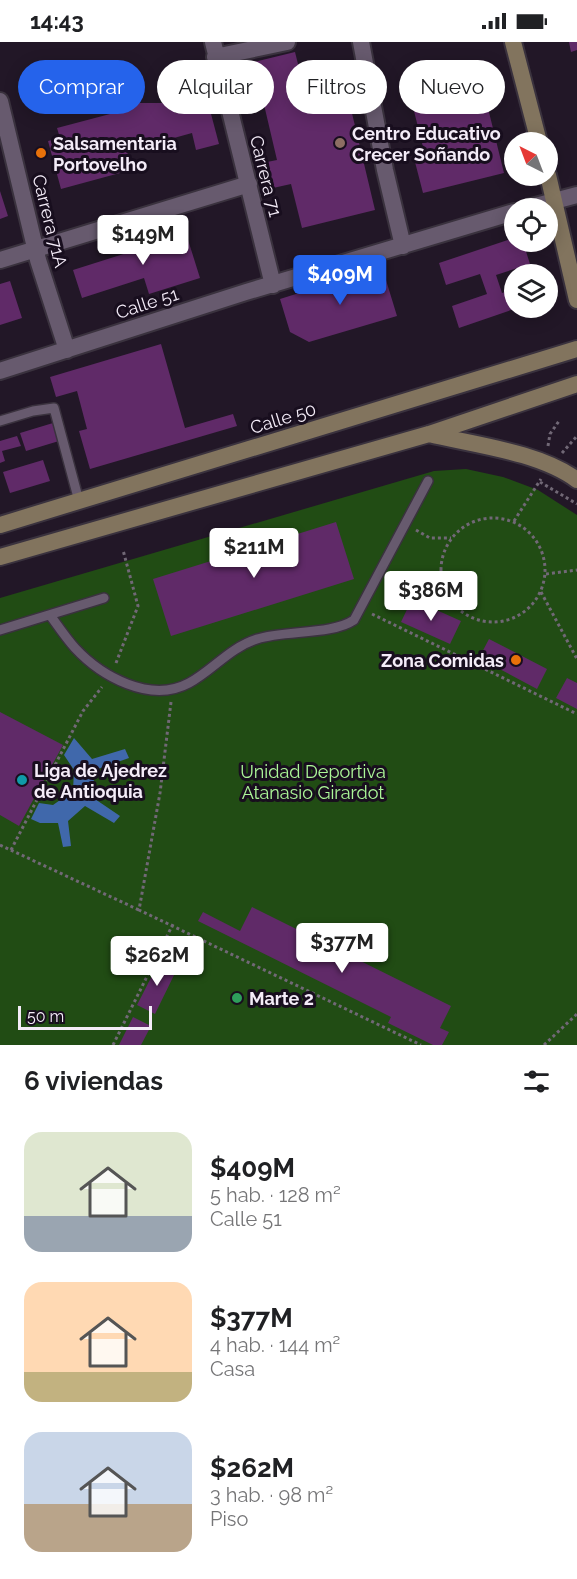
<!DOCTYPE html>
<html lang="es">
<meta charset="utf-8">
<style>
body{margin:0;font-family:Raleway,sans-serif;background:#f6f6f6;color:#202124;height:100vh;display:flex;flex-direction:column;font-size:22px;white-space:nowrap}
*{box-sizing:border-box;margin:0}
p{font-size:20px;color:#757577}
.icon{flex:none;width:33px;height:33px;fill:none;stroke:currentColor;stroke-width:2;stroke-linecap:round;stroke-linejoin:round}
.map{position:relative;height:1003px;overflow:hidden}
.side{display:flex;flex-direction:column;background:#fff;flex:1}
.side>*{flex:none}
.guide{position:absolute;left:18px;top:18px;width:542px;height:54px;display:flex;gap:12px}
.needle{width:39px;rotate:318deg}
.tools{position:absolute;left:504px;top:90px;display:grid;gap:12px}
.tools a{display:grid;place-items:center;width:54px;height:54px;border-radius:50%;background:#fff;box-shadow:0 3px 15px #0003;font-size:30px}
.scale{position:absolute;left:18px;bottom:15px;width:134px;box-sizing:border-box;padding-left:6px;border:3px solid #f4ecf8;border-top:0;font-size:16px;line-height:21px;white-space:nowrap;color:#f4ecf8;-webkit-text-stroke:4px #180e1e;paint-order:stroke}
.price{position:absolute;translate:-50% -51px;padding:0 14px;border-radius:6px;background:#fff;color:#222;font-size:20px;line-height:39px;filter:drop-shadow(0 2px 3px #0008)}
.price::after{content:'';position:absolute;left:50%;top:36px;width:18px;height:14px;margin-left:-9px;background:inherit;clip-path:polygon(0 0,100% 0,50% 100%)}
.price.selected{background:#2563eb;color:#fff}
ul{padding:0;list-style:none}
li{display:flex;align-items:center;gap:18px;height:150px;padding:0 24px}
li span{display:grid;place-items:center;flex:none;width:168px;height:120px;border-radius:18px;color:#555}
li>.icon{margin-inline-start:auto}
span .icon{width:72px;height:72px;fill:#fffc;stroke-width:1}
li b{font-size:26px}
h2{display:flex;justify-content:space-between;align-items:center;height:72px;padding:0 24px;font-size:26px}
.pill{padding:0 21px;border-radius:27px;background:#fff;box-shadow:0 3px 15px #0003;font-size:21px;line-height:54px}
.pill.selected{background:#2563eb;color:#fff}
.status{display:flex;justify-content:space-between;align-items:center;height:42px;padding:0 30px;background:#fff;direction:ltr}
.status svg{height:16px;fill:currentColor}
.map>svg:first-child{display:block}
.green{fill:#214c14}
.water{fill:#4068ab}
.building{fill:#602a68}
.lines{fill:none;stroke-linecap:round;stroke-linejoin:round}
.service-casing{stroke:#3a323e;stroke-width:12}
.minor-casing{stroke:#3a323e;stroke-width:20}
.secondary-casing{stroke:#3a323e;stroke-width:20}
.path{stroke:#716876;stroke-width:3;stroke-dasharray:3 3;stroke-linecap:butt}
.service{stroke:#675a6e;stroke-width:9}
.minor{stroke:#675a6e;stroke-width:16}
.secondary{stroke:#82745e;stroke-width:16}
.education-dot{fill:#8d6e63;stroke:#180e1e;stroke-width:2}
.food-dot{fill:#e8710a;stroke:#180e1e;stroke-width:2}
.culture-dot{fill:#0f9aa8;stroke:#180e1e;stroke-width:2}
.leisure-dot{fill:#2e9e5b;stroke:#180e1e;stroke-width:2}
.labels{text-anchor:middle;dominant-baseline:central;stroke-width:6;stroke-linejoin:round;paint-order:stroke}
.poi-label{font-size:18px;font-weight:bold;fill:#f4ecf8;stroke:#180e1e;text-anchor:start}
.street-label{font-size:18px;fill:#f4ecf8;stroke:#180e1e}
.park-label{font-size:18px;fill:#acf798;stroke:#180e1e}
</style>
<div class="status"><b>14:43</b><svg viewBox="0 0 49 12"><path d="M0 12V9h3v3zM5 12V6h3v6zM10 12V3h3v9zM15 12V0h3v12zM26 1h20v11H26zM47 4h2v5h-2z"/></svg></div>
<div class="map">
<svg width="577" height="1003" viewBox="0 0 577 1003">
<rect width="100%" height="100%" fill="#221727"/>
<path class="green" d="M466,427L503,435L538,448L577,473V1003H0V556L434,429Z"/>
<path class="water" d="M74,696L92,717L125,707L129,716L95,728L92,755L120,774L114,781L85,764L68,779L71,804L63,805L58,781H40L31,777L39,761L53,763L73,749L74,728L64,713Z"/>
<path class="building" d="M569,0H577V8L571,10Z
M295,10L301,34L341,25L375,168L302,186L291,142L273,146L267,120L277,118L254,20Z
M442,32L449,63L485,54L504,131L423,151L415,120L426,117L407,41Z
M202,38L219,102L196,108L192,91L127,109L131,128L61,147L48,99L60,96L57,86L110,72L107,64L131,57L138,61H173L175,71L189,67L183,43Z
M0,149L8,174L0,177Z
M184,185L200,236L149,252L144,236L82,256L73,228L133,209L130,202Z
M514,196V200H523L530,222L496,233L502,251L514,247V267L459,286L452,264L487,252L480,232L446,243L439,221Z
M382,225L397,274L309,300L290,290L280,257Z
M10,239L22,276L0,283V242Z
M161,302L185,386L233,372L237,384L90,427L79,389L87,387L77,349L56,355L50,335Z
M53,381L59,399L26,409L20,391Z
M17,394L21,404L2,409L5,419L0,421V399Z
M43,418L50,439L10,451L3,430Z
M336,480L354,537L171,594L153,537Z
M412,557L461,579L450,602L401,580Z
M489,597L547,627L537,647L479,616Z
M567,636L577,641V667L556,656Z
M0,670L63,703L19,784L0,773Z
M252,865L451,964L440,986L449,990L442,1003H433L388,981L391,975L198,879L203,870L240,889Z
M160,918L177,927L155,972L137,963Z
M133,975L151,984L141,1003H119Z"/>
<g class="lines">
<defs>
<path id="service" d="M0,379L33,369L54,366L79,459
M50,573C58,584 66,596 75,606C101,634 150,662 189,641C213,628 229,606 257,597C285,588 332,593 354,578L428,439
M0,588L104,556"/>
<path id="minor" d="M213,0L273,243
M361,0L385,128L403,204
M215,15L287,0
M0,59L38,218L67,308
M528,166L577,153
M0,218L249,142
M0,329L246,250L514,170"/>
<path id="secondary" d="M513,0L539,100
M548,133L577,258
M429,392C475,403 539,410 577,438
M0,483L577,307
M0,515L429,392L577,342"/>
</defs>
<use href="#service" class="service-casing"/>
<use href="#minor" class="minor-casing"/>
<use href="#secondary" class="secondary-casing"/>
<path class="path" d="M548,404L550,392L559,379
M562,411L577,394
M540,440L577,462
M441 528a52 52 0 1 1 104 0a52 52 0 1 1-104 0Z
M514,479L541,437
M416,488L430,496H451
M546,532L577,528
M541,550L577,617
M372,572L577,672
M116,621L138,564L123,508
M171,660L160,751L139,868L421,1003
M0,803L139,868
M11,808L83,669L102,645
M113,1003L173,882
M544,1003L577,972"/>
<use href="#service" class="service"/>
<use href="#minor" class="minor"/>
<use href="#secondary" class="secondary"/>
</g>
<circle class="education-dot" cx="340" cy="101" r="6"/>
<g class="food-dot">
<circle cx="41" cy="111" r="6"/>
<circle cx="516" cy="618" r="6"/>
</g>
<circle class="culture-dot" cx="22" cy="738" r="6"/>
<circle class="leisure-dot" cx="237" cy="956" r="6"/>
<g class="labels">
<g class="poi-label">
<text x="352" y="91">Centro Educativo<tspan x="352" dy="21">Crecer Soñando</tspan></text>
<text x="53" y="101">Salsamentaria<tspan x="53" dy="21">Portovelho</tspan></text>
<text x="504" y="618" text-anchor="end">Zona Comidas</text>
<text x="34" y="728">Liga de Ajedrez<tspan x="34" dy="21">de Antioquia</tspan></text>
<text x="249" y="956">Marte 2</text>
</g>
<g class="street-label">
<text transform="translate(266 134) rotate(76)">Carrera 71</text>
<text transform="translate(50 179) rotate(76)">Carrera 71A</text>
<text transform="translate(147 261) rotate(-18)">Calle 51</text>
<text transform="translate(283 376) rotate(-17)">Calle 50</text>
</g>
<g class="park-label">
<text x="313" y="729">Unidad Deportiva<tspan x="313" dy="21">Atanasio Girardot</tspan></text>
</g>
</g>
</svg>
<div class="tools">
<a><svg class="needle" viewBox="-14 -14 28 28"><path d="M0-13l5 13h-10z" fill="#e53935"/><path d="M0 13l5-13h-10z" fill="#757577"/></svg></a>
<a><svg class="icon" aria-label="locate" viewBox="0 0 24 24"><circle cx="12" cy="12" r="6"/><path d="M12 2v4M12 18v4M2 12h4M18 12h4"/></svg></a>
<a><svg class="icon" aria-label="layers" viewBox="0 0 24 24"><path d="M12 4l9 5-9 5-9-5zM3 14l9 5 9-5"/></svg></a>
</div>
<div class="scale">50 m</div>
<b class="price" style="left:143px;top:224px">$149M</b>
<b class="price selected" style="left:340px;top:264px">$409M</b>
<b class="price" style="left:254px;top:537px">$211M</b>
<b class="price" style="left:431px;top:580px">$386M</b>
<b class="price" style="left:342px;top:932px">$377M</b>
<b class="price" style="left:157px;top:945px">$262M</b>
<div class="guide">
<a class="pill selected">Comprar</a>
<a class="pill">Alquilar</a>
<a class="pill">Filtros</a>
<a class="pill">Nuevo</a>
</div>
</div>
<section class="side">
<h2>6 viviendas<svg class="icon" aria-label="filters" viewBox="0 0 24 24"><path d="M4 7h16M4 17h16"/><circle cx="9" cy="7" r="2"/><circle cx="15" cy="17" r="2"/></svg></h2>
<ul>
<li><span style="background:linear-gradient(#dfe7d0 70%,#9aa5b1 0)"><svg class="icon" aria-label="home" viewBox="0 0 24 24"><path d="M3 11l9-7 9 7M6 9v11h12V9"/></svg></span><div><b>$409M</b><p>5 hab. · 128 m²</p><p>Calle 51</p></div></li>
<li><span style="background:linear-gradient(#ffd9b3 75%,#c2b280 0)"><svg class="icon" aria-label="home" viewBox="0 0 24 24"><path d="M3 11l9-7 9 7M6 9v11h12V9"/></svg></span><div><b>$377M</b><p>4 hab. · 144 m²</p><p>Casa</p></div></li>
<li><span style="background:linear-gradient(#c9d6e8 60%,#b9a48a 0)"><svg class="icon" aria-label="home" viewBox="0 0 24 24"><path d="M3 11l9-7 9 7M6 9v11h12V9"/></svg></span><div><b>$262M</b><p>3 hab. · 98 m²</p><p>Piso</p></div></li>
</ul>
</section>
